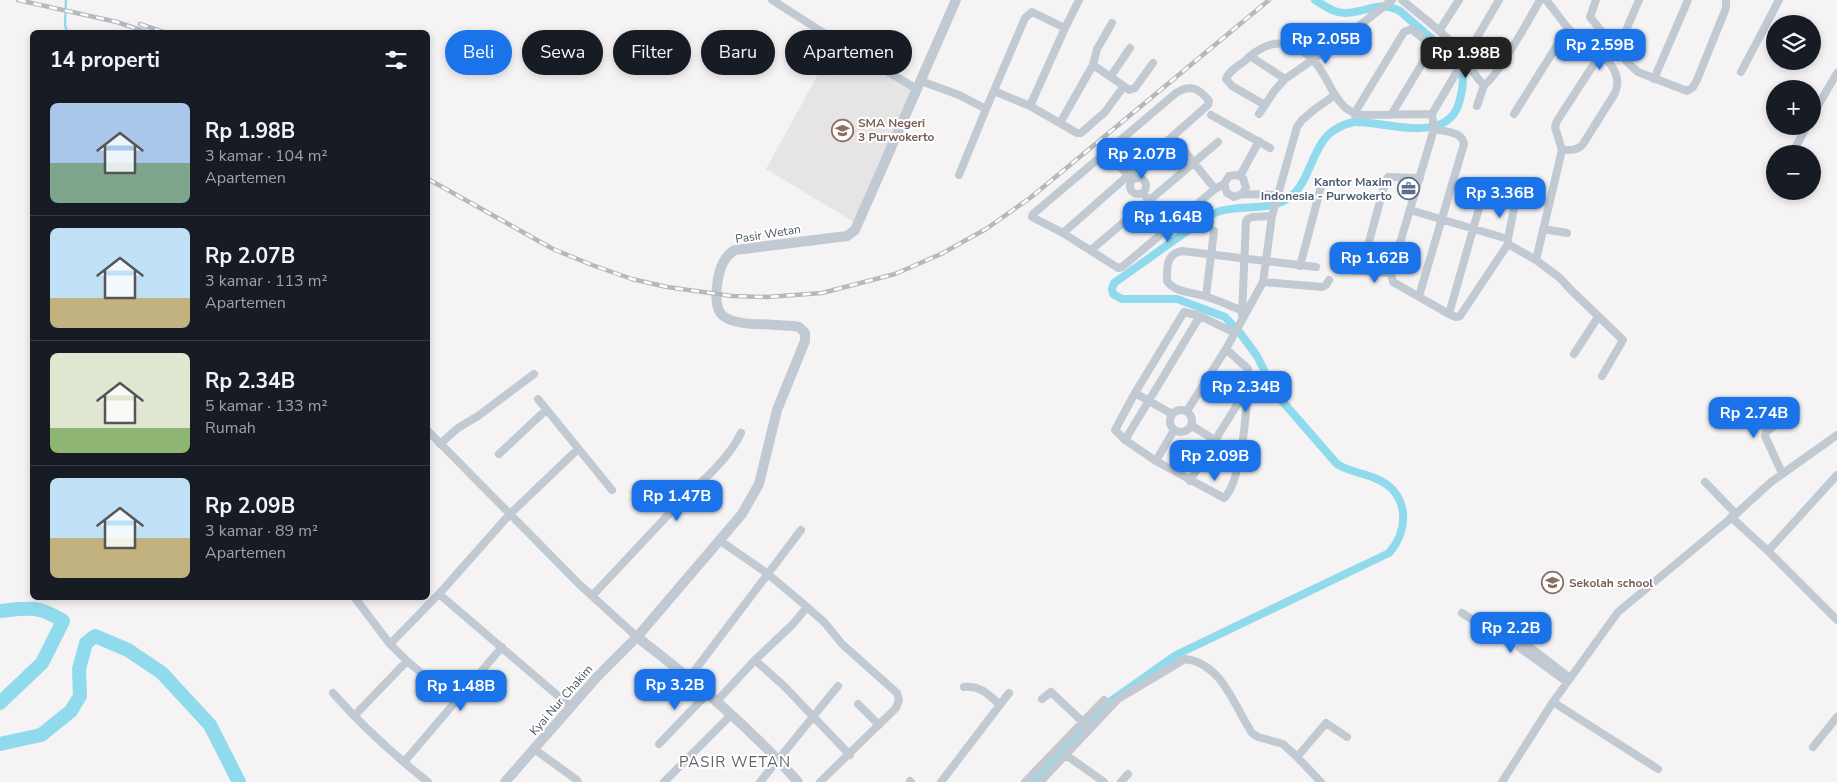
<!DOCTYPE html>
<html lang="id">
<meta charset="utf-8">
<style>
body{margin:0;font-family:"Nunito Sans",sans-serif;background:#242831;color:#f1f3f6;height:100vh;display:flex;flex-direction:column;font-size:19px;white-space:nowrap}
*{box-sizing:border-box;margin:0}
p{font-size:16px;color:#9ea1a6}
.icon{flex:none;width:28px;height:28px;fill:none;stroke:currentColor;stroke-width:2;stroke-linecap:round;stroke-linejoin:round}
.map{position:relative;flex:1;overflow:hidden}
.details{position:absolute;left:30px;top:30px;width:400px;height:570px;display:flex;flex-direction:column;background:#171b24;border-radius:8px;box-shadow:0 2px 8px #0003}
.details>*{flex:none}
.banner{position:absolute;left:445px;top:30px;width:475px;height:45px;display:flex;gap:10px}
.fabs{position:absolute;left:1766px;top:15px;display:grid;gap:10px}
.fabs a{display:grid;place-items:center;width:55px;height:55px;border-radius:50%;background:#171b24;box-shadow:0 2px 8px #0003;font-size:25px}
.price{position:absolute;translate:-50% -42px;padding:0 11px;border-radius:10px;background:#1a73e8;color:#fff;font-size:16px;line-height:32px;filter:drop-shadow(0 1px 2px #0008)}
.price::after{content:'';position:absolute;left:50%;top:30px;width:15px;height:11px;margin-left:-8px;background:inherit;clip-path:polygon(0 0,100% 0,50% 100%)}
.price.on{background:#222;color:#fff}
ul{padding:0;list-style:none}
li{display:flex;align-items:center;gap:15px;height:125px;padding:0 20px}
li+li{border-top:1px solid #363941}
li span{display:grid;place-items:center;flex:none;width:140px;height:100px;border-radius:8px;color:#555}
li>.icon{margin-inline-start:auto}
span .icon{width:60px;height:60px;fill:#fffc;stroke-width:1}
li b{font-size:21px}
h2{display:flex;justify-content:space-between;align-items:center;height:60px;padding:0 20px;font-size:21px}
.pill{padding:0 18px;border-radius:22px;background:#171b24;box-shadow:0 2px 8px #0003;font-size:18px;line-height:45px}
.pill.on{background:#1a73e8;color:#fff}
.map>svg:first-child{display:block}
.education{fill:#e6e4e5}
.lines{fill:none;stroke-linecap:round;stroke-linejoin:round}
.stream{stroke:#90daee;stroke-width:2.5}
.canal{stroke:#90daee;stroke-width:8}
.river{stroke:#90daee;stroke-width:14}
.minor{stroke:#c1cad2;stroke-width:8}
.tertiary{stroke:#c1cad2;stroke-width:10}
.rail-casing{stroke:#b5b8bd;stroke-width:4.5}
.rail{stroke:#fff;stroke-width:2.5;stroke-dasharray:8;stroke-linecap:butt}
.labels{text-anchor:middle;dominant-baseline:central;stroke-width:4;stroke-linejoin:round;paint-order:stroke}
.education-label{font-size:12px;font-weight:bold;fill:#785e54;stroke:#fff;text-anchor:start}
.service-label{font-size:12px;font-weight:bold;fill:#4e5e75;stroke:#fff;text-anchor:end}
.street-label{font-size:12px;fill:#4a5661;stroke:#fff}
.quarter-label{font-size:15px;letter-spacing:1px;fill:#5f6368;stroke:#fff}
</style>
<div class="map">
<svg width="1837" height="782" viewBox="0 0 1837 782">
<rect width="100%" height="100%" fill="#f5f3f3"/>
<path class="education" d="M848,52L914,91L854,222L766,169L821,69L834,76Z"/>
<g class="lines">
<path class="stream" d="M66,0L65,25L67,32"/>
<path class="canal" d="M1034,782L1108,703L1176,655L1389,553C1410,529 1409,493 1377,479C1364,473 1349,472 1337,464L1276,394L1257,356L1240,333L1225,317L1177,299H1122L1113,294L1112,289L1114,283L1207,217C1211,215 1216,212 1220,211C1243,204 1270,212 1290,197C1311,182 1312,142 1336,129C1341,126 1349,123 1354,122C1386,121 1450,147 1460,99C1462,91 1464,83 1462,76C1456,55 1416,26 1400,11C1379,0 1367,12 1347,13C1335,14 1325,6 1315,0"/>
<path class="river" d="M0,611C28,608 38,605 63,621L42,663L0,703
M0,744L41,735L71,711L80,696L79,669L86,643L95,636L128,650L162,673L210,725L239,782"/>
<path class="minor" d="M772,0L849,49L917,89
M1402,0C1421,16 1442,31 1459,50C1468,60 1473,76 1484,85
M1499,0L1432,114L1434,129L1391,273L1393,282L1449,314L1456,317L1460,316L1508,244
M1546,0C1554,9 1560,19 1568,28C1583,44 1628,63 1615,93L1583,144C1577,151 1571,150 1562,150
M1596,0L1590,17L1627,62L1638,72L1687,91L1693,87L1697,80L1726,8V0
M1065,28L1079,0
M1439,31L1459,0
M1618,49L1639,0
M1250,56L1285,79
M1741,72L1779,0
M1111,76L1130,48
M1654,79L1688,0
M921,81L959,95L986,109L1025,18L1032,12L1065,28L1030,106
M1124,86L1129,90L1135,88L1153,63
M994,91L1030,106L1077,133H1081L1105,112L1124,86L1093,65L1097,49L1112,23
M1265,105L1232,86L1226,79C1229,70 1241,65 1248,58C1269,39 1291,38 1312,59C1322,68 1328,84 1335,95
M1477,106L1484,85C1497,78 1531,16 1540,0
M1259,114L1275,90L1285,79L1341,40L1392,0
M1354,114L1404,32L1411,29L1428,42L1431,49L1391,115
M1514,114L1568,28
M1211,115L1270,148
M1812,116L1837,73
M1060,123L1093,65
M1173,137L1215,189
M1794,150L1807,126
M1106,152L1132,179
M959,175L986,109
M1240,176L1259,141
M1130 186a8 8 0 1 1 16 0a8 8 0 1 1-16 0Z
M1224,184L1227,193L1234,197L1242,194L1279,195
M1146,197L1170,227
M1410,210L1508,239V244L1536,260L1560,278L1571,290L1623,340L1602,376
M1543,229L1567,233
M1063,233L1208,105L1209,101C1199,88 1190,84 1176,93L1033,214L1032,217L1063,233L1118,268L1122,267L1215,189L1224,184L1229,176L1237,175L1243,178L1246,188L1242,194
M1508,239L1515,203
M1091,250L1218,142
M1536,260L1562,150L1555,127L1557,121L1601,53
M1300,266L1322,183
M1347,270L1391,273
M1361,271L1385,183L1388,177L1420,178
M1263,282L1322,287L1326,285L1329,280
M1206,296L1214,231
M1419,296L1464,144C1462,131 1445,132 1434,129
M1241,310C1230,306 1218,300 1207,297C1194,292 1175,293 1167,281C1167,267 1166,254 1182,251L1316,267
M1449,314L1483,194
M1242,315L1246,221L1248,219L1252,217L1272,216
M1235,333L1200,316L1184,312L1135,393L1115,430L1125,440L1156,461L1224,498C1242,481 1246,413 1248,387
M1574,354L1598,317
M1135,393L1172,414
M538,399L612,490
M1170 421a11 11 0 1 1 22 0a11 11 0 1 1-22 0Z
M1187,411L1226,349L1263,282L1272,216L1297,127L1302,120L1315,109L1335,95C1343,107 1348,112 1362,115L1432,114
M1192,426L1215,440
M428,431L579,584L637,637
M1125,440L1200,316
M440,444L458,428L478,416L534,374
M499,454L546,410
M1156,461L1174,430
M1782,473L1765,436L1766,432L1785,418
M1190,481L1248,387L1249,374L1248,369L1226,349
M1705,482L1736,514
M1731,517L1768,551L1837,620
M719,540L768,574L807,607L825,623L842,644L897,693L899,700L896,708L820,782
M1768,551L1837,475
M439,594L571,707
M592,596L683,499C702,482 730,457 741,433
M355,598L390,644
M1462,613L1508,642L1510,643L1514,639L1518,638L1570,678
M1520,648L1567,682
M755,660L784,686L850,755
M407,661L456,702
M689,678L801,530
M964,687C980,685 989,695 1000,705
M333,693C362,726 394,755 428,782
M1042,699L1051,692L1086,725
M716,702L755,660L793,624L807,607
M1553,702L1658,769
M858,704L879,725
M354,716L407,661L390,644L439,594L509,515L578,449
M659,744L707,694
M1813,747L1837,717
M534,749L577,780L578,782
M1066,755L1104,782
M404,762L502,647
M910,781L911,782
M664,782L731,715
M760,782L838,686
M941,782L1009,693
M1025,782L1104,700
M1040,782L1118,699L1185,659C1222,663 1234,706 1252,733L1258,737L1283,744L1297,757
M1121,782L1128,774
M1321,782L1297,757L1326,723L1347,737
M1502,782L1553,702L1618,612L1736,514L1771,482L1837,435"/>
<path class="tertiary" d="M637,637C694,681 750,727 798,782
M505,782L597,677L637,637L742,514L759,484L777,410L805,341V333L799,327L793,326C780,325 766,324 753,324C720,322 712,313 718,279C720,267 724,256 735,250L847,236L855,230L956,0"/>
<defs>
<path id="rail" d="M18,0L117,22L146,32
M140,24L163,32
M428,179L553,249L592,265L632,279L667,287L732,296L767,297L822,293L895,274L941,254L986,229L1030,198L1064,170L1269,0"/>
</defs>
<use href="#rail" class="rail-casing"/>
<use href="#rail" class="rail"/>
</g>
<defs>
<symbol id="school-ring" viewBox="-11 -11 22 22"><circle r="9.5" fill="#fff" stroke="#8d6e63" stroke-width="1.5"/><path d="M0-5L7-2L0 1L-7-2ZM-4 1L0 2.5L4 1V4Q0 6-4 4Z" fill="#8d6e63"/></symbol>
<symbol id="office-ring" viewBox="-11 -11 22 22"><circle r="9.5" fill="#fff" stroke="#5c6f8a" stroke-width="1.5"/><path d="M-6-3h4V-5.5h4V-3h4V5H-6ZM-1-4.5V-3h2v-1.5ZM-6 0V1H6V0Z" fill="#5c6f8a"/></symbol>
</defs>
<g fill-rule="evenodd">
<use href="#school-ring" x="830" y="118" width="25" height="25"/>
<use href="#office-ring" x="1396" y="176" width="25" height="25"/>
<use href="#school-ring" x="1540" y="570" width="25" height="25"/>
</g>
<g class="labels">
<g class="education-label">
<text x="858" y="123">SMA Negeri<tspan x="858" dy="14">3 Purwokerto</tspan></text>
<text x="1569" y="583">Sekolah school</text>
</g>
<g class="service-label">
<text x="1392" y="182">Kantor Maxim<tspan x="1392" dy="14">Indonesia - Purwokerto</tspan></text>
</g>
<g class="street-label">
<text transform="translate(768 234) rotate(-9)">Pasir Wetan</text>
<text transform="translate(561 700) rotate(-49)">Kyai Nur Chakim</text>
</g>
<g class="quarter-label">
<text x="735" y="762">PASIR WETAN</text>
</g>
</g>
</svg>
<div class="fabs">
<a><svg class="icon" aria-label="layers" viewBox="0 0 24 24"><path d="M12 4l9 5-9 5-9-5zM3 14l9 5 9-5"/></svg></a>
<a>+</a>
<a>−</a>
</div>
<b class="price" style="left:1326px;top:65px">Rp 2.05B</b>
<b class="price" style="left:1600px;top:71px">Rp 2.59B</b>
<b class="price on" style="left:1466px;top:79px">Rp 1.98B</b>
<b class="price" style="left:1142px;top:180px">Rp 2.07B</b>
<b class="price" style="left:1500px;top:219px">Rp 3.36B</b>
<b class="price" style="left:1168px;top:243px">Rp 1.64B</b>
<b class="price" style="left:1375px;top:284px">Rp 1.62B</b>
<b class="price" style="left:1246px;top:413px">Rp 2.34B</b>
<b class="price" style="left:1754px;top:439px">Rp 2.74B</b>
<b class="price" style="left:1215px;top:482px">Rp 2.09B</b>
<b class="price" style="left:677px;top:522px">Rp 1.47B</b>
<b class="price" style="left:1511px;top:654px">Rp 2.2B</b>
<b class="price" style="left:675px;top:711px">Rp 3.2B</b>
<b class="price" style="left:461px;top:712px">Rp 1.48B</b>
<div class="banner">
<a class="pill on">Beli</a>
<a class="pill">Sewa</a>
<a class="pill">Filter</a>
<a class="pill">Baru</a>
<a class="pill">Apartemen</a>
</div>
<section class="details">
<h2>14 properti<svg class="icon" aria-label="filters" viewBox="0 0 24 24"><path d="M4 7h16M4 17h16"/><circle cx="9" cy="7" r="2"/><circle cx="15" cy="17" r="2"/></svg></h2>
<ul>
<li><span style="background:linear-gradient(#a9c7e8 60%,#7fa58c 0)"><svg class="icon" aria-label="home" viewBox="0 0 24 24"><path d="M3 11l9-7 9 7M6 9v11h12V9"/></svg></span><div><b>Rp 1.98B</b><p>3 kamar · 104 m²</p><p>Apartemen</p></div></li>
<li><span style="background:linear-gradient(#bfe0f5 70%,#c2b280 0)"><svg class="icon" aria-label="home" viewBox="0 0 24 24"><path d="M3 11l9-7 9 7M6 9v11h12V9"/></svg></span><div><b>Rp 2.07B</b><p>3 kamar · 113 m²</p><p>Apartemen</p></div></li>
<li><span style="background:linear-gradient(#dfe7d0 75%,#8fb573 0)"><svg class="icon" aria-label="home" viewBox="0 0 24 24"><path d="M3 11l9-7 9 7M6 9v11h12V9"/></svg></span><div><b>Rp 2.34B</b><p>5 kamar · 133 m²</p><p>Rumah</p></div></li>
<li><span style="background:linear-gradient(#bfe0f5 60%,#c2b280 0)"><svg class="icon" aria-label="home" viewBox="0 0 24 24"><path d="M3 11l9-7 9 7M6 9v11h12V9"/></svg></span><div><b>Rp 2.09B</b><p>3 kamar · 89 m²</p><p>Apartemen</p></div></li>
</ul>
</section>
</div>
